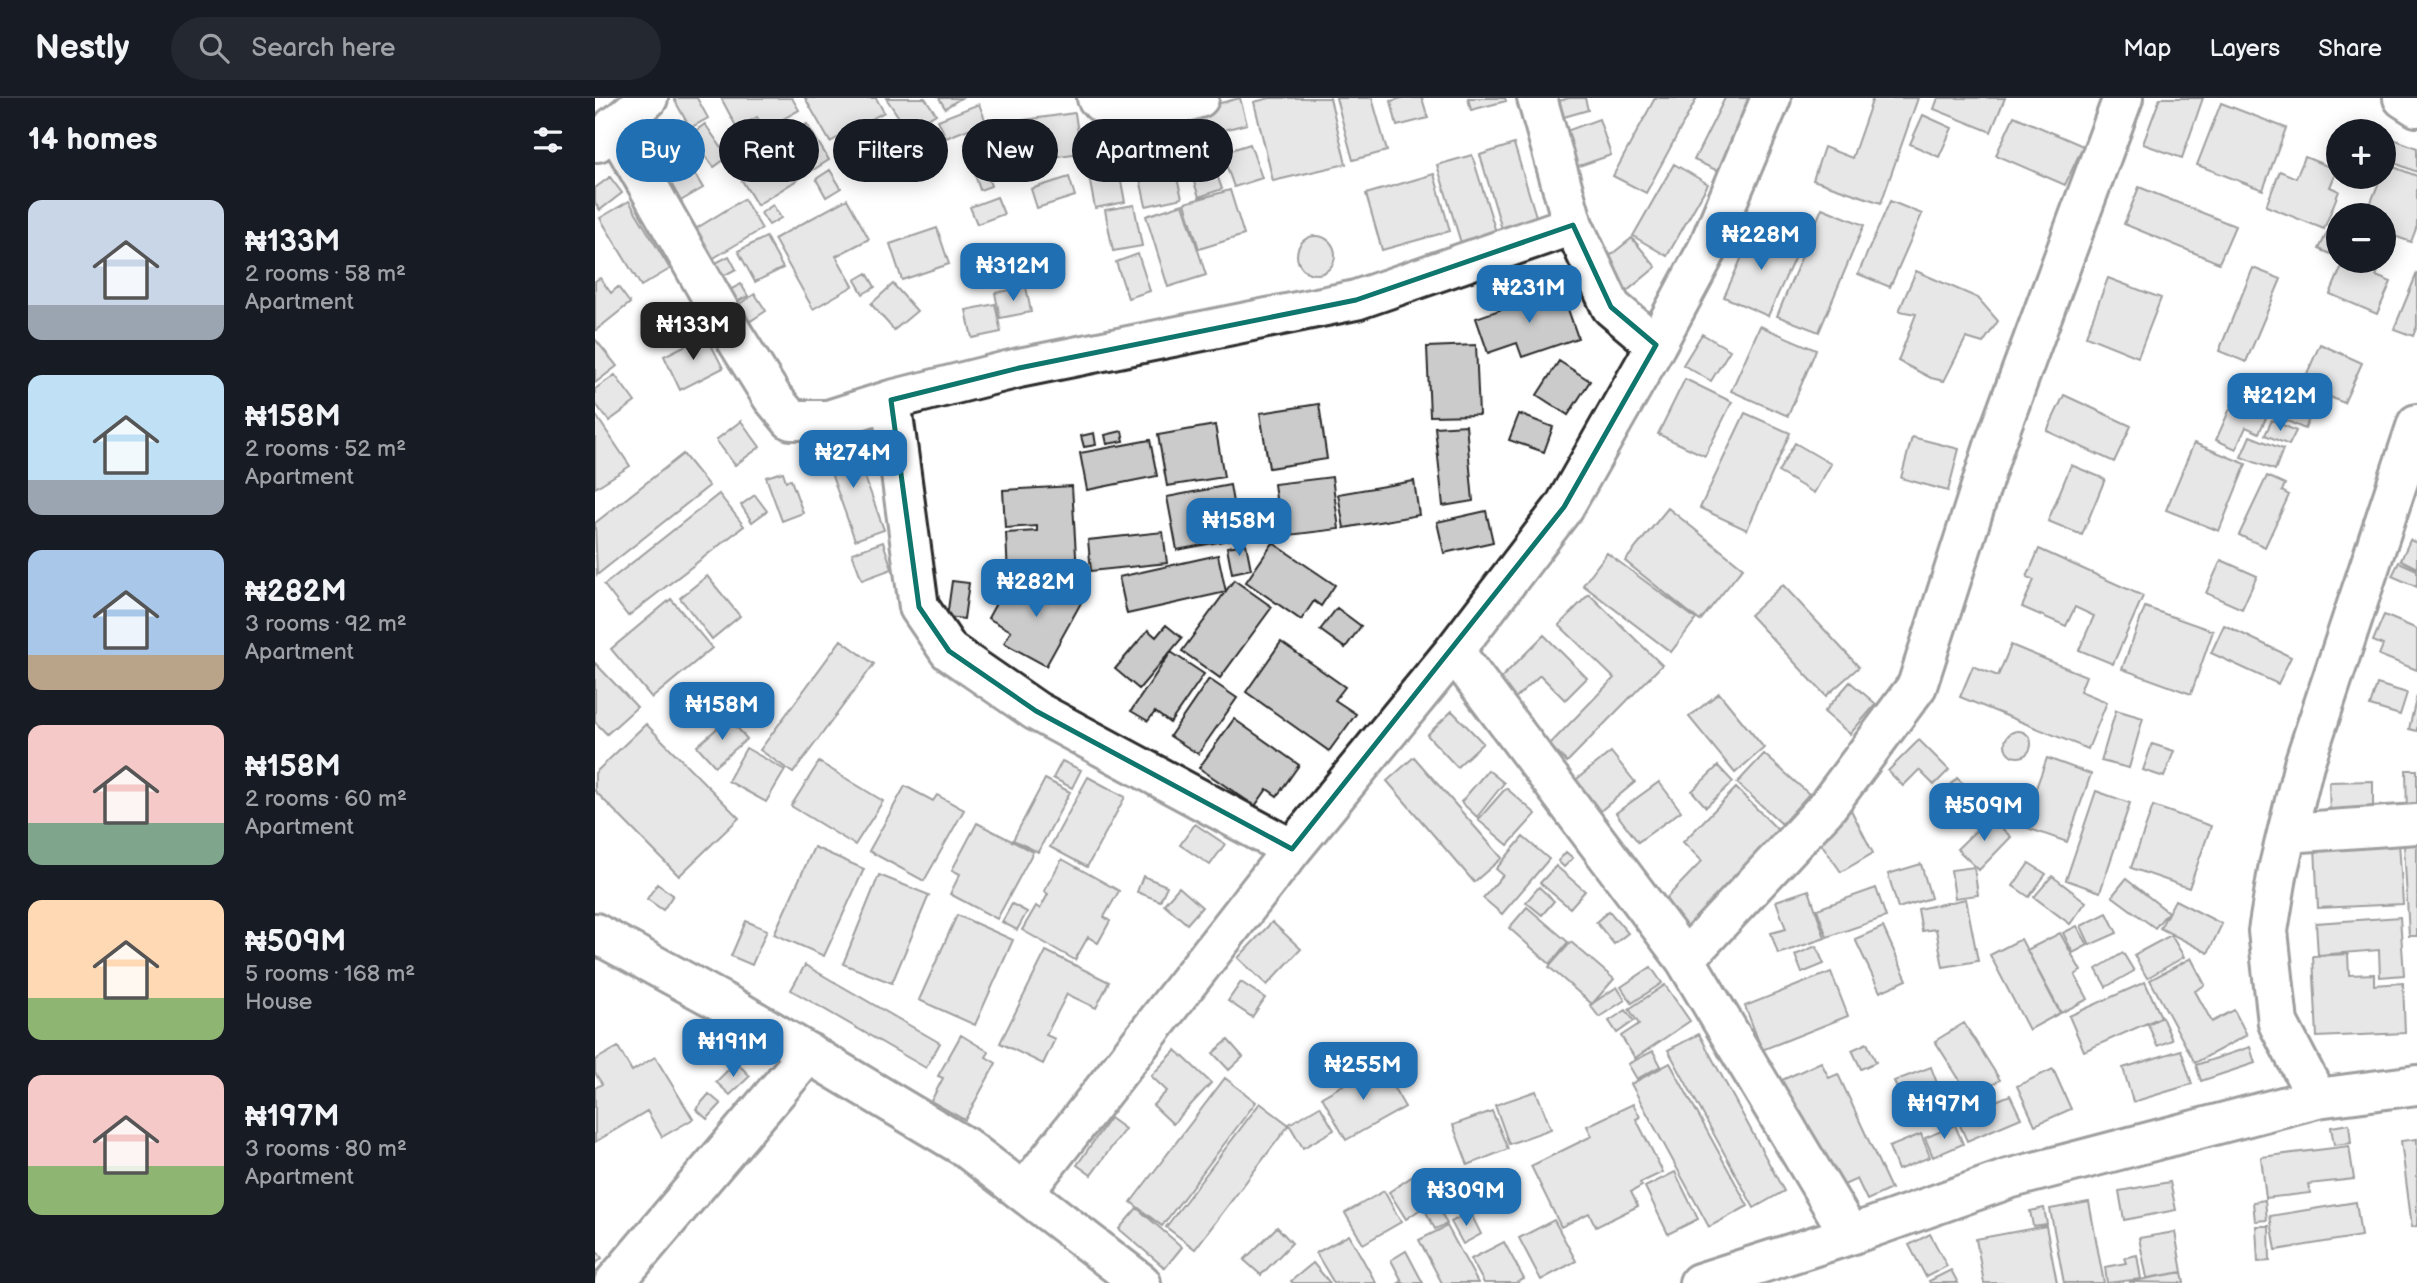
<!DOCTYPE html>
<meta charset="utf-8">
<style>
body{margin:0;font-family:"Balsamiq Sans",sans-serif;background:#242831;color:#f1f3f6;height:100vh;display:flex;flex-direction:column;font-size:26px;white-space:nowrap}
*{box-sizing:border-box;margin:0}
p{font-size:23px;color:#9ea1a6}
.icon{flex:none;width:38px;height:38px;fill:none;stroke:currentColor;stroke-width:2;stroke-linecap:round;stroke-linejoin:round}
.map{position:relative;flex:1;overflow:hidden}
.details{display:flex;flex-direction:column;background:#171b24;width:595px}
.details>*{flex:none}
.guide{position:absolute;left:21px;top:21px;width:665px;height:63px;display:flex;gap:14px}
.fabs{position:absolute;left:1731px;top:21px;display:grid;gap:14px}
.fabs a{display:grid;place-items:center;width:70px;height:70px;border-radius:50%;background:#171b24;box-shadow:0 4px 18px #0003;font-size:35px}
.price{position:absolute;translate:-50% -60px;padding:0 16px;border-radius:14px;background:#1f6fb2;color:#fff;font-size:23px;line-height:46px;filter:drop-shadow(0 2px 4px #0008)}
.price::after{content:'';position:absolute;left:50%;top:42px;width:21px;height:16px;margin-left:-10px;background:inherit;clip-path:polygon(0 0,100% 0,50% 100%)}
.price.current{background:#222;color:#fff}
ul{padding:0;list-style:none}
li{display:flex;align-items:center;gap:21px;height:175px;padding:0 28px}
li span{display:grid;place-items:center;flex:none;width:196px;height:140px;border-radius:14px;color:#555}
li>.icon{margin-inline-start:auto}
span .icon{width:84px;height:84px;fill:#fffc;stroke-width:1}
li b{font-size:30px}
h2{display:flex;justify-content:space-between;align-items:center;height:84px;padding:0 28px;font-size:30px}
.tag{padding:0 24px;border-radius:32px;background:#171b24;box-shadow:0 4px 18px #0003;font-size:24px;line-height:63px}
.tag.current{background:#1f6fb2;color:#fff}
header{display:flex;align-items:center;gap:42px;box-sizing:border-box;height:98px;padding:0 35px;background:#171b24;border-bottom:2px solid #363941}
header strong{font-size:33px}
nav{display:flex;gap:38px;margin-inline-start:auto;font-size:24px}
.search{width:490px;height:63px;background:#242831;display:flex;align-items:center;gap:18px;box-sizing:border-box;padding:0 24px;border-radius:38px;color:#9ea1a6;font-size:26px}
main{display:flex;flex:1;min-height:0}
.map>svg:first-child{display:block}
.building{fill:#cbcbcb;stroke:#2b2b2b;stroke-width:2}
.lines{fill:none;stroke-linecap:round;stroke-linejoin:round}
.minor-casing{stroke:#2b2b2b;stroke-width:44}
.minor{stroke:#fff;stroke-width:38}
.marked{fill:none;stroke:#0f766e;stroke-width:5;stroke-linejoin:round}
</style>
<header>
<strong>Nestly</strong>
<div class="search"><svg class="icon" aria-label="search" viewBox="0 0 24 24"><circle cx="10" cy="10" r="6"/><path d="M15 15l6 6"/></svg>Search here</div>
<nav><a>Map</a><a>Layers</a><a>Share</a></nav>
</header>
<main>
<section class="details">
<h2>14 homes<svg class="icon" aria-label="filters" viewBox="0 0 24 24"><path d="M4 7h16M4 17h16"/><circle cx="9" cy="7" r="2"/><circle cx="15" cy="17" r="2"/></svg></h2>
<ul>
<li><span style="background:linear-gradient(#c9d6e8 75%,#9aa5b1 0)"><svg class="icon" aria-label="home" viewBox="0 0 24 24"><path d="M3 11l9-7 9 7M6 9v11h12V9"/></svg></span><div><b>₦133M</b><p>2 rooms · 58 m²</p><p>Apartment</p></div></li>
<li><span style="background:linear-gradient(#bfe0f5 75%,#9aa5b1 0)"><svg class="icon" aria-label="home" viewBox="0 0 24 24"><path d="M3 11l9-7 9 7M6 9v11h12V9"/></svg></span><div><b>₦158M</b><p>2 rooms · 52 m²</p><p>Apartment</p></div></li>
<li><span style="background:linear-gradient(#a9c7e8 75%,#b9a48a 0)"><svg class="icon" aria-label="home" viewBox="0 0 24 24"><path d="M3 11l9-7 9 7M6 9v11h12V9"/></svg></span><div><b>₦282M</b><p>3 rooms · 92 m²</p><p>Apartment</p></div></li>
<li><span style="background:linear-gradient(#f6c9c9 70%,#7fa58c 0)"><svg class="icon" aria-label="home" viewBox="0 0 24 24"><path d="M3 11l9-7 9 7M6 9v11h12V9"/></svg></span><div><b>₦158M</b><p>2 rooms · 60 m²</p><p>Apartment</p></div></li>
<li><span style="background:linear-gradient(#ffd9b3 70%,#8fb573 0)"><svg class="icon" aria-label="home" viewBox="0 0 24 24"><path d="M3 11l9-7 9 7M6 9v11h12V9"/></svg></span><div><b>₦509M</b><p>5 rooms · 168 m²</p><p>House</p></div></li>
<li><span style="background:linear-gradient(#f6c9c9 65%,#8fb573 0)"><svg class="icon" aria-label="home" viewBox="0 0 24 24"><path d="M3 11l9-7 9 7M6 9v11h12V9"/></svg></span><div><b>₦197M</b><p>3 rooms · 80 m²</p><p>Apartment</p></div></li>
</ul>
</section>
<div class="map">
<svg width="1822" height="1185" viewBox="0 0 1822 1185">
<rect width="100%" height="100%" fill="#fff"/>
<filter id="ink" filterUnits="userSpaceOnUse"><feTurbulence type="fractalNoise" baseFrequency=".0143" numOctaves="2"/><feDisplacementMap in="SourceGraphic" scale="14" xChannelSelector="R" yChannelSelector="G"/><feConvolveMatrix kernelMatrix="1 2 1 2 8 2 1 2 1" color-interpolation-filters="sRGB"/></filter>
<g filter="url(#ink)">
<path class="building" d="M82,0H102L113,20L95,30L79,1Z
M126,0H197L204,12L170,31L162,19L142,30Z
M210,0H281L289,14L235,44Z
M291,0H330L341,16L313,33Z
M344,0H366L350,10Z
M645,0L652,26L585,43L579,17Z
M675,0H735L751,66L678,83L659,4Z
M741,0H777L792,53L758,62Z
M807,0H827L833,20L802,28L796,3Z
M873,0H910L911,3L876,12Z
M974,0H990L993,12L962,21L957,5Z
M1060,0H1102L1051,95L1018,78Z
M1130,0H1159L1123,73L1099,62Z
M1278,0H1323L1286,105L1218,82L1229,49L1257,60Z
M1343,0H1410L1396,34L1339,11Z
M1565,0H1608L1587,60L1548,46Z
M1626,5L1691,30L1668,92L1602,67Z
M384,6L391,24L351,40L343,22Z
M480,15L486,55L405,66L400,26Z
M1328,17L1357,30L1344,59L1315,46Z
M1419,18L1488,48L1470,87L1401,57Z
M1004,21L1016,57L978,70L966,35Z
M110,26L133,59L119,69L95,37Z
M212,26L234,62L162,107L140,71Z
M554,26L560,58L539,62L532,31Z
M74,33L108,90L75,109L42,52Z
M381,42L396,88L385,92L370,46Z
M518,42L530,104L500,110L488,48Z
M1801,42L1822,50V74L1792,62Z
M655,46L667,80L639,89L627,55Z
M919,46L944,128L909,138L885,57Z
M613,52L627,91L604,99L591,60Z
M877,57L901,134L866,145L842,67Z
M1710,59L1742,72L1735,89L1744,93L1729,131L1671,108L1685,73L1701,80Z
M1079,66L1113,86L1072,158L1038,138Z
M1791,66L1822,78V128L1816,144L1788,134V117H1771L1786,79H1788Z
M579,69L587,100L551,108L544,76Z
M235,72L246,90L231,99L221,81Z
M839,76L855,133L787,152L771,96Z
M15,79L27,95L5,112L0,105V90Z
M474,79L480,98L442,110L436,91Z
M1544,89L1640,128L1624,165L1529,126Z
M635,92L649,137L604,151L590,105Z
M402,99L409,116L382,126L375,109Z
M149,101L167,131L112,164L94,135Z
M252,101L274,141L241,158L258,188L218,211L179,141Z
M34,103L75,171L46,188L5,120Z
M1295,103L1327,116L1295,189L1263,176Z
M588,106L611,177L573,189L551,118Z
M178,107L186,120L174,127L166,115Z
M539,107L547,148L518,153L510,112Z
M1227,110L1269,127L1224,234L1182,218Z
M1739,121L1743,123V147L1738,157L1724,151Z
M342,130L354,166L307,182L295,146Z
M1160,130L1204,150L1173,218L1129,199Z
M702 157a19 19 0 1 1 38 0a19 19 0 1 1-38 0Z
M1788,138L1797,142L1788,161Z
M171,139L188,170L160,184L143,153Z
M1037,140L1061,169L1032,193L1007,164Z
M543,156L555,193L533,200L521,164Z
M134,158L141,171L121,182L113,169Z
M1749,163H1788L1781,178L1796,184L1782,216L1735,196Z
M1658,170L1686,181L1651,264L1624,253Z
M1321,173L1383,200L1403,223L1388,245L1371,240L1349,283L1336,280L1303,263L1321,216L1304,213Z
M272,175L280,189L268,196L260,182Z
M1822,175V228L1818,238L1799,231Z
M5,180L16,195L23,189L35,205L0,233V183Z
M1513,180L1566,200L1543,259L1491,238Z
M146,186L153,198L136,207L129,195Z
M298,186L322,213L299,232L276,206Z
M431,189L436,214L405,220L400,195Z
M966,191L983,240L927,259L922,245L893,255L881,220Z
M160,196L171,213L146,229L135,212Z
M400,206L406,234L377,240L371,212Z
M1165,228L1221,252L1193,318L1136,293Z
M1107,236L1135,252L1116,283L1088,267Z
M111,237L128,270L85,292L69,258Z
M0,241L22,268L0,285Z
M1725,246L1767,265L1749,305L1707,287Z
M881,247L884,317L835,318L832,249Z
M964,263L995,283L973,317L942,297Z
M20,277L40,304L14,323L0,305V291Z
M1090,281L1137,304L1110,358L1063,336Z
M1666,289L1718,311L1710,331L1658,308Z
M1469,297L1536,328L1519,364L1452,333Z
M724,306L732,361L674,370L665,315Z
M1637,306L1671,320L1664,335L1651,329L1641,351L1621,342Z
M1150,315L1195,335L1152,432L1105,410Z
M0,316L35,368L0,390Z
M924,316L958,329L949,354L914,342Z
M1677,322L1701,333L1694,347L1670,337Z
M146,323L165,349L140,367L121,342Z
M620,327L629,379L572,388L563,337Z
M871,327L878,403L848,408L840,329Z
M527,333L529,343L512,346L510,337Z
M499,335L501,347L489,349L486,338Z
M1655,338L1688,351L1680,372L1646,359Z
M1317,339L1364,351L1353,393L1306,380Z
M555,342L562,378L492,392L485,355Z
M257,343L289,432L260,442L228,353Z
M1200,345L1236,366L1219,395L1183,374Z
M1599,345L1651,366L1624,433L1571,412Z
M88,356L114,388L2,477L0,425Z
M1476,367L1510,381L1487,437L1453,423Z
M188,374L191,383L196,382L208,415L187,423L171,379Z
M1672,378L1690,386L1687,393L1694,397L1670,449L1644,437Z
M737,379L744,431L686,438L679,386Z
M819,383L824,417L749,430L743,396Z
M635,387L644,440L582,452L572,399Z
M477,388L482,475L413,478L411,435L442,433V428L410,430L408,392Z
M124,396L149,428L33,518L9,487Z
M160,397L172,413L157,424L146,407Z
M1073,410L1148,470L1105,523L1030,463Z
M891,413L898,444L849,455L842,424Z
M568,434L572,465L496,473L493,442Z
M1815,442L1822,445V470L1806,462Z
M288,444L297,471L267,482L257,455Z
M678,445L740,487L726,508L719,503L706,522L651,484Z
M651,446L656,471L637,475L632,449Z
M1444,451L1548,498L1518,566L1484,552L1499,518L1480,509L1471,528L1427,509L1439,482L1432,479Z
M1012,455L1101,521L1076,554L988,487Z
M623,457L631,494L532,516L524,479Z
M1626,462L1662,478L1647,511L1611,495Z
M1804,464L1822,472V489L1797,478Z
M112,478L145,518L117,541L85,500Z
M445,480L487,503L451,568L409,545L416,533L393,520L411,487L434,500Z
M639,482L677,509L625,580L587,553Z
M357,483L374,485L369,521L352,519Z
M1188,487L1264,569L1231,598L1155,517Z
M994,496L1067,567L972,664L954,647L1019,580L964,527Z
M76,501L117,550L57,600L16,551Z
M1550,509L1618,533L1596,596L1527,571Z
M742,510L766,528L750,550L725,532Z
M1789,517L1822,531V572L1784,557L1788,547L1778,543Z
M571,527L587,540L544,591L520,571L553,532L561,539Z
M1629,527L1696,559L1683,586L1616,555Z
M949,537L992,580L970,602L945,577L916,604L899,587Z
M246,542L279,566L198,675L165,652Z
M686,544L750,589L740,602L761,616L734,653L651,594Z
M1416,547L1491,578L1485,593L1512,604L1493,651L1365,599L1378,568L1403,578Z
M576,554L609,576L575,625L560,614L553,623L536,613Z
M0,565L42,609L12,636L0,624Z
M614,581L642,600L603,656L575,638Z
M1255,584L1281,606L1255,636L1229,614Z
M1782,586L1812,595L1805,617L1775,608Z
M1124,595L1169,650L1140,675L1094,619Z
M1822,597V633L1814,631Z
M1521,612L1548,620L1534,670L1506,663Z
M857,613L888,645L862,669L832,637Z
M134,620L152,641L120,668L102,648Z
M639,621L704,667L682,698L672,691L660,708L604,670Z
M51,626L144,720L84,778L0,693V675Z
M1410 646a13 13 0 1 1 26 0a13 13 0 1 1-26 0Z
M1324,642L1354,672L1339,687L1324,672L1308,688L1293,673Z
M1557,646L1579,653L1569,679L1548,672Z
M151,650L190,672L171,704L133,683Z
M1016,654L1040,684L1003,715L978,684Z
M1169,656L1214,696L1187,726L1142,685Z
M819,659L907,760L879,784L792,683Z
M1452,660L1496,676L1472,744L1427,728Z
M467,663L486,672L477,690L458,680Z
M224,664L288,703L260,747L196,708Z
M1123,668L1138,684L1111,709L1097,693Z
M893,672L909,685L882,719L866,704Z
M1811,672H1822V716H1812Z
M493,679L530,699L492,769L455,749Z
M1362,680L1393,708L1376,727L1344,699Z
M450,681L475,694L443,754L418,742Z
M1778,683V720L1735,721L1734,684Z
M1064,684L1086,713L1043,744L1021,715Z
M310,688L338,703L342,697L369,712L329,783L274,753Z
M911,690L941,716L913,747L883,722Z
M1141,690L1186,735L1088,835L1062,810L1107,763L1088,744Z
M1501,693L1535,705L1505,794L1471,782Z
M1254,708L1278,755L1246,774L1221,738Z
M1558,708L1616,728L1594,790L1536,770Z
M1395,719L1416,739L1384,772L1362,751Z
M382,725L438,754L402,821L355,796L365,776L357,772Z
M600,726L630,746L615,767L585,747Z
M928,739L954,761L907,816L888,800L908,777L901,771Z
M1804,744L1808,806L1723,810L1720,749Z
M1822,746V838H1814L1809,747Z
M219,749L269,771L229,858L179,836Z
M971,754L978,760L969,769L963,763Z
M467,761L524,793L509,819L515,823L503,845L493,839L480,862L427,832L441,808L445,811L453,796L449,793Z
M1434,765L1451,776L1434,799L1418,788Z
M1326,766L1336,800L1303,810L1293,776Z
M961,768L990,793L975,810L945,785Z
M1379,769L1383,797L1360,800L1356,772Z
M284,777L334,797L297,885L248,866Z
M548,778L572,788L565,803L542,794Z
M1457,778L1491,804L1475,826L1439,799Z
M1531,781L1573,814L1560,830L1517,798Z
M62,786L78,797L68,812L52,801Z
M584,789L607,809L592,826L569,806Z
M944,789L959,803L947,817L931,804Z
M1281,790L1291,819L1232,839L1222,811Z
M1214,792L1230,840L1183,856L1176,835L1191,831L1181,803Z
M1371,801L1383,863L1348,869L1341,831L1327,833L1323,811Z
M1580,802L1627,826L1613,855L1565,830Z
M417,806L432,814L422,832L407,824Z
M932,809L973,844L955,866L914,830Z
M1014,813L1033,835L1019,846L1001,824Z
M1512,815L1522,835L1495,847L1486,828Z
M362,817L418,842L380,927L324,902Z
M1805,819L1809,877L1785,879L1784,852L1723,857L1721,825Z
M151,823L172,832L157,867L136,858Z
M677,824L706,851L672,887L643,860Z
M1482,828L1493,847L1478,855L1468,835Z
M1288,829L1312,882L1285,894L1260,841Z
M1465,835L1486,873L1480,877L1493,901L1466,915L1432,852Z
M1576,837L1589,859L1552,880L1539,857Z
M1426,841L1465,915L1434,932L1395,857Z
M976,844L1019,881L997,906L954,869Z
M1221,848L1229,866L1207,875L1200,857Z
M451,853L514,884L501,910L472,896L451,937L460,941L448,966L405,945Z
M1528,855L1539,873L1511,889L1501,871Z
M1753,856L1754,877L1779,876V887L1808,885L1810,935L1722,939L1718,858Z
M1596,860L1610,887L1600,893L1617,924L1639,912L1652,937L1600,965L1555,882Z
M210,867L345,945L331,970L196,892Z
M1056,869L1067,885L1037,905L1026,889Z
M1236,874L1253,918L1167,952L1150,908Z
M646,884L670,900L657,919L633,903Z
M1550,884L1566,919L1489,953L1474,918Z
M1070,887L1095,923L1040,960L1026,938L1044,926L1034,911Z
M1022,889L1030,902L1004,919L995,907Z
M1031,912L1039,923L1022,935L1014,923Z
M1567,919L1577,942L1562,948L1553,926Z
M1369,925L1405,982L1376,1000L1340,943Z
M106,934L114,939L99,959L91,954Z
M1104,936L1189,1093L1159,1110L1073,952Z
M366,937L394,954L391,959L401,965L370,1022L336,1003L348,980L343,978Z
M633,942L648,959L634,972L618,955Z
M1272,945L1281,964L1266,971L1257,952Z
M23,949L37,973L60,959L98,1021L67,1039L52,1013L0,1044V990L7,986L0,975V962Z
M1655,949L1660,965L1606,983L1601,967Z
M581,952L616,985L578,1026L558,1007L572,993L556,978Z
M1586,952L1597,986L1538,1004L1528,970Z
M1058,953L1066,968L1042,981L1033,966Z
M141,964L155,978L135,997L121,984Z
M1226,964L1234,980L1243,976L1296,1091L1272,1102L1262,1081L1238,1092L1187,982Z
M1075,965L1153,1108L1114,1129L1036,986Z
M785,966L810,1009L751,1042L727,999Z
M1336,969L1350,1007L1314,1021L1299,983Z
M1458,971L1476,1011L1440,1027L1422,988Z
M630,980L661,1004L567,1128L536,1104Z
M941,993L956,1031L914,1046L900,1007Z
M114,996L126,1006L112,1021L101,1011Z
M1415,997L1426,1020L1372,1043L1355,1005L1371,998L1377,1013Z
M665,1005L694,1027L600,1151L571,1129Z
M1038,1006L1045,1019L1041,1021L1068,1074L1045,1085L1047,1088L1036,1094L1043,1108L1001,1129L994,1115L966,1129L936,1068L997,1038L992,1028Z
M725,1008L739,1032L708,1050L694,1026Z
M897,1013L913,1051L873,1067L858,1027Z
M515,1020L530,1031L496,1077L482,1067Z
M1754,1026L1756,1045L1739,1047L1736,1029Z
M1360,1027L1368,1046L1338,1059L1330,1040Z
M1326,1036L1335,1059L1303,1072L1294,1049Z
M1822,1041V1128L1817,1129L1806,1043Z
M1754,1048L1759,1081L1713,1086L1715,1095L1671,1100L1666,1059Z
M1080,1074L1103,1121L1073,1136L1050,1089Z
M821,1076L839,1102L811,1121L794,1094Z
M1575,1084L1581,1112L1529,1122L1524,1093Z
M789,1093L806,1124L768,1146L750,1115Z
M1670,1102L1672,1122L1660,1123L1658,1104Z
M1494,1104L1509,1185H1469L1455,1111Z
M1761,1104L1766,1138L1681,1152L1675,1118Z
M843,1108L852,1126L840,1131L831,1114Z
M542,1110L587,1149L570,1170L524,1131Z
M1449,1110L1452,1126L1438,1128L1435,1113Z
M875,1114L886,1136L868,1146L856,1124Z
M959,1122L981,1163L946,1182L924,1140Z
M852,1128L883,1185H847L824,1142Z
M1451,1128L1462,1185H1389L1381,1141Z
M1661,1128H1674L1675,1163L1663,1164Z
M682,1129L697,1145L666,1177L649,1162Z
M1580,1134L1587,1174L1552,1180L1544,1140Z
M1335,1136L1352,1168L1331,1179L1314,1147Z
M754,1137L781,1185H739L721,1155Z
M909,1144L929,1181L921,1185H889L876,1161Z
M0,1151L7,1160L0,1166Z
M811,1153L828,1185H804L807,1183L796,1162Z
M1542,1157L1546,1181L1512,1185L1510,1169L1531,1165L1529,1160Z
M718,1165L735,1185H698L696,1183Z
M1356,1172L1363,1185H1335L1334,1183Z
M1587,1174L1589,1185L1534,1184Z"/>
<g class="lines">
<defs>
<path id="minor" d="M502,0C527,30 572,9 604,0
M942,0L978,127L1016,209L1061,247
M1808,0L1822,9
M19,28L136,233L177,299L196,322H233L296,302L424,270L761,202L978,127
M2,44L53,0
M296,302L324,509L354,553L441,613L697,751
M859,553L1090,861L1255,1137
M1692,735L1822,726
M0,835L136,909L370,1049L546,1185
M1090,861L1231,710L1322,588L1400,345L1528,0
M1722,1000L1683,925L1673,833L1683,772L1709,666L1822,326
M429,1094L697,751L859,553L969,409L1061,247L1112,152L1176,0
M19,1185L214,955
M1104,1185L1255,1137L1413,1081L1722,1000L1822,987"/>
</defs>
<use href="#minor" class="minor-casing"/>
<use href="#minor" class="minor"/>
</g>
</g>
<path d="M0 0H1822V1185H0ZM978,127L1016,209L1061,247L969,409L697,751L441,613L354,553L324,509L296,302L424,270L761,202Z" fill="#fff" fill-opacity=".55" fill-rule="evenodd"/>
<path class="marked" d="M978,127L1016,209L1061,247L969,409L697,751L441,613L354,553L324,509L296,302L424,270L761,202Z"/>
</svg>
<div class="fabs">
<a>+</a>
<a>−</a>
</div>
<b class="price" style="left:1166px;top:174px">₦228M</b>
<b class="price" style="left:418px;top:205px">₦312M</b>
<b class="price" style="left:934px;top:227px">₦231M</b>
<b class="price current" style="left:98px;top:264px">₦133M</b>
<b class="price" style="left:1685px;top:335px">₦212M</b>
<b class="price" style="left:258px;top:392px">₦274M</b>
<b class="price" style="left:644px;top:460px">₦158M</b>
<b class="price" style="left:441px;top:521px">₦282M</b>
<b class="price" style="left:127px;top:644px">₦158M</b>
<b class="price" style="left:1389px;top:745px">₦509M</b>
<b class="price" style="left:138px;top:981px">₦191M</b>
<b class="price" style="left:768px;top:1004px">₦255M</b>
<b class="price" style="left:1349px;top:1043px">₦197M</b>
<b class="price" style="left:871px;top:1130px">₦309M</b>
<div class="guide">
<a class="tag current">Buy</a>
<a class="tag">Rent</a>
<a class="tag">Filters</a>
<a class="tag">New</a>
<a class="tag">Apartment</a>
</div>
</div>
</main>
